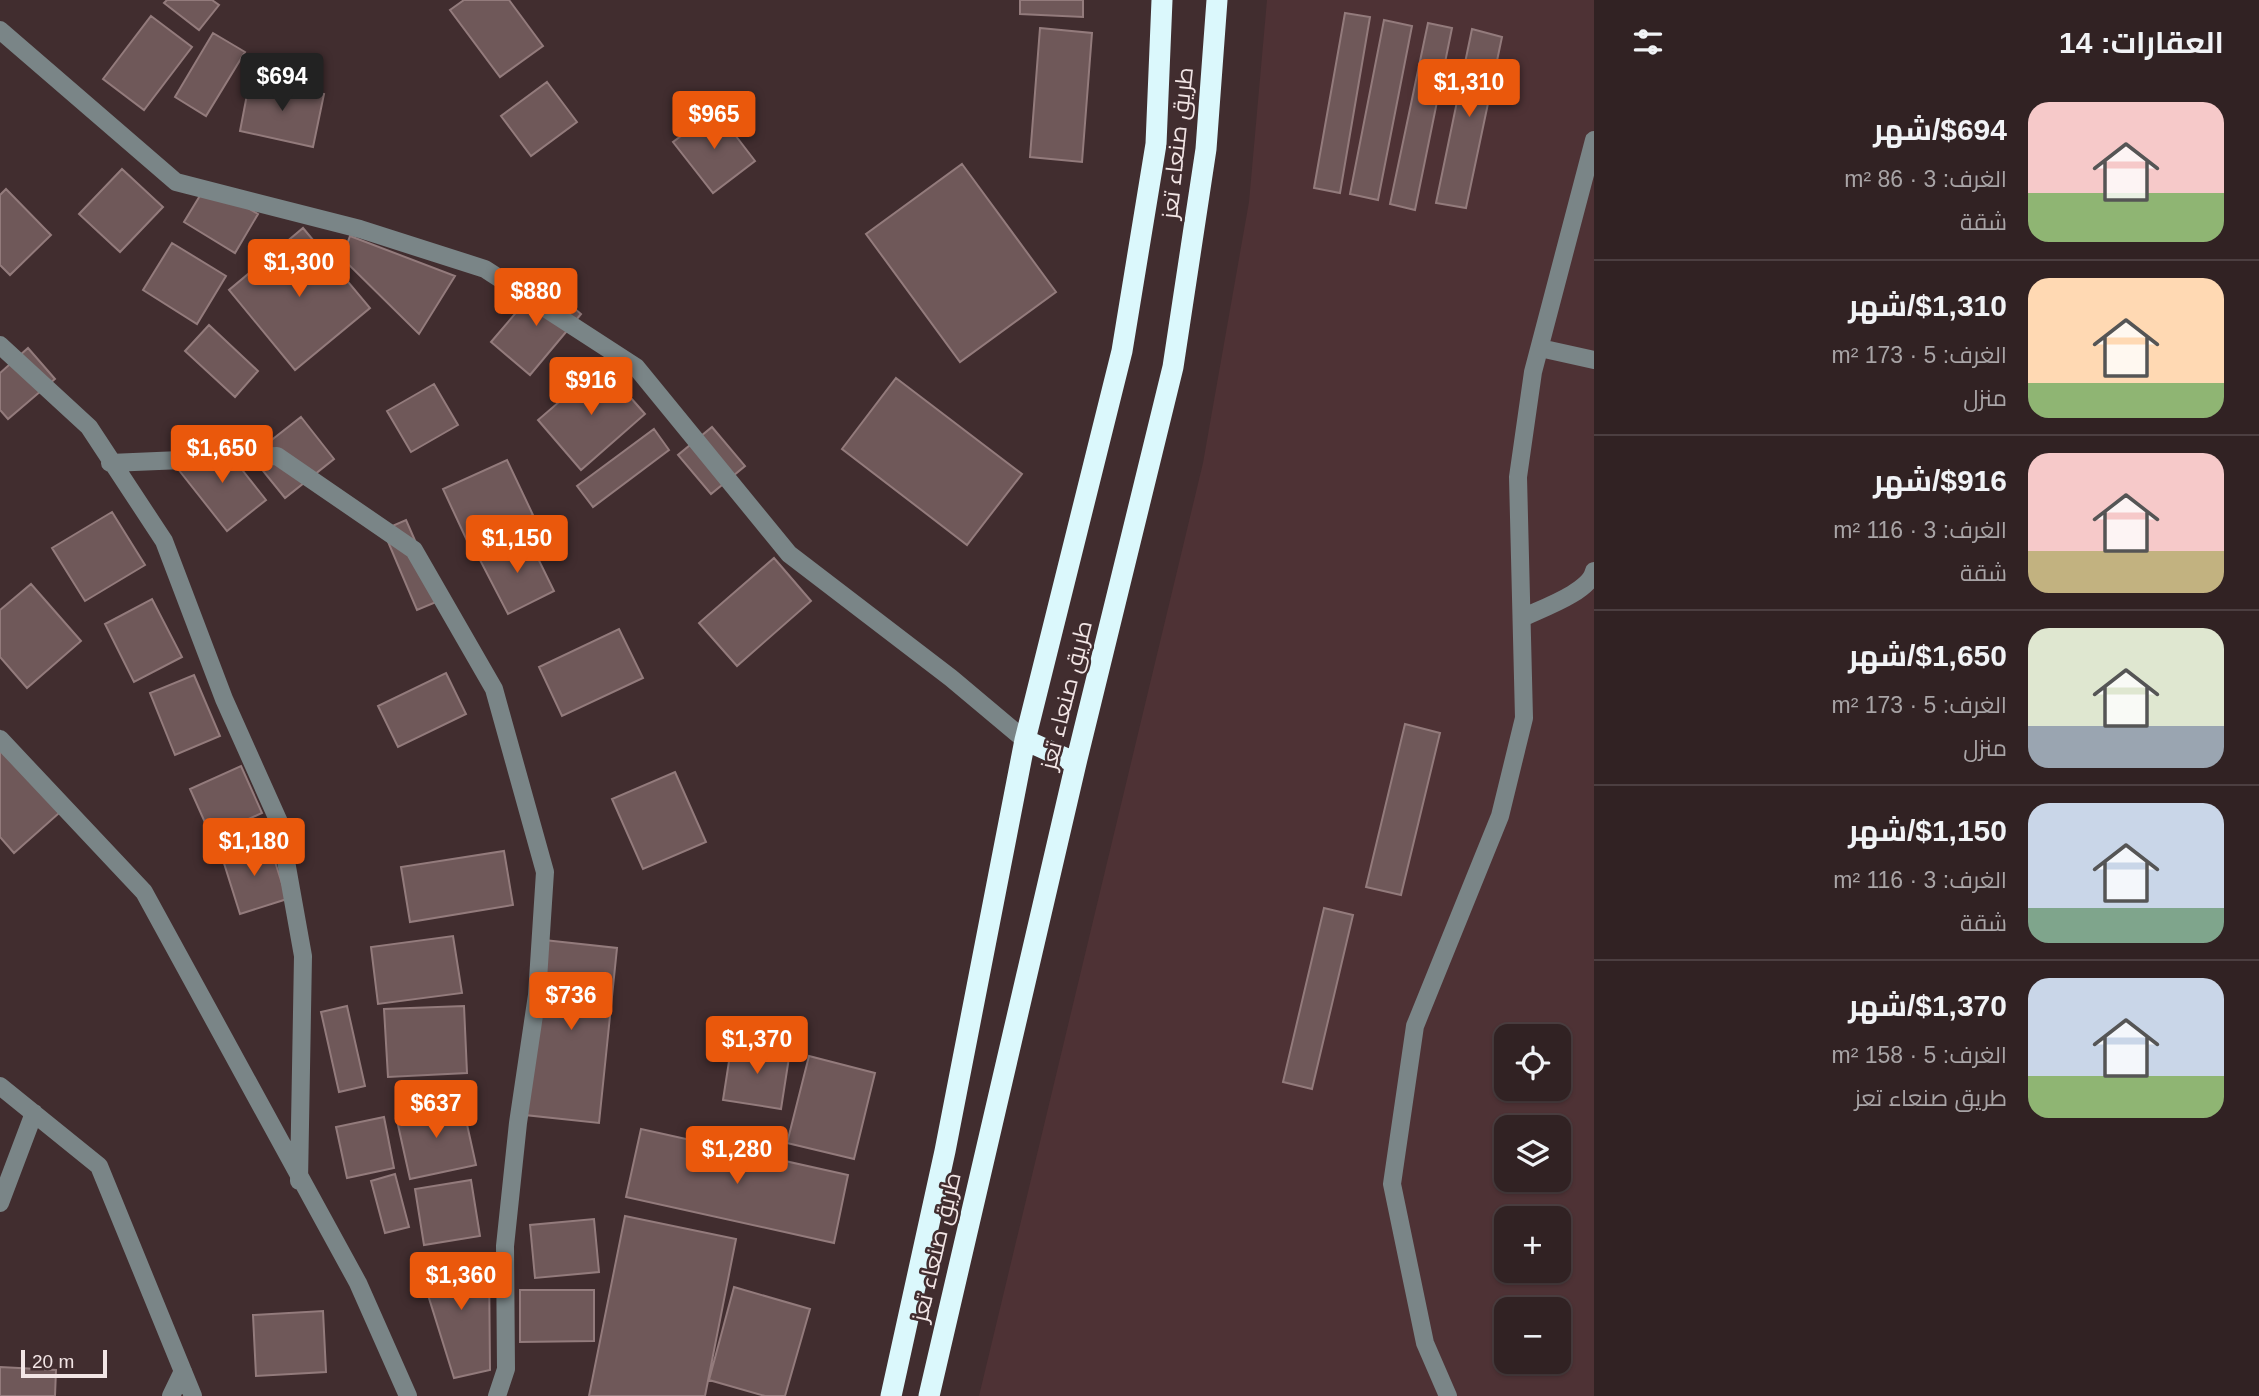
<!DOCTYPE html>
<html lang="ar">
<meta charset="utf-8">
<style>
body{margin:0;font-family:Arial,Cairo,sans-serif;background:#3d2f30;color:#f1f3f6;direction:rtl;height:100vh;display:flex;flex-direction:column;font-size:26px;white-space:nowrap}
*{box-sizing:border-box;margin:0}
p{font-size:23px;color:#a8a4a6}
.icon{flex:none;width:38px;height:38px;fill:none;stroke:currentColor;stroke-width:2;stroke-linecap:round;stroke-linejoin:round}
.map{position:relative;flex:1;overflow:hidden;direction:ltr}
.details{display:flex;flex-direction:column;background:#312223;width:665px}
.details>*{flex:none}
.tools{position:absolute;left:1494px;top:1024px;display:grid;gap:14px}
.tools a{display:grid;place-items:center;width:77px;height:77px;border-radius:14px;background:#312223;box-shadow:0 2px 5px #0004,0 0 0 2px #4c3f41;font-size:35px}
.scale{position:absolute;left:21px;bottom:18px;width:86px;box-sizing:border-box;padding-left:7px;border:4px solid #f2e5e5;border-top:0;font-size:19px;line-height:24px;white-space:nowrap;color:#f2e5e5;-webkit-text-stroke:5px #412d2f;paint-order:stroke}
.price{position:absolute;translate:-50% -60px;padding:0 16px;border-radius:7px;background:#ea580c;color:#fff;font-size:23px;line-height:46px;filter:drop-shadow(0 2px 4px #0008)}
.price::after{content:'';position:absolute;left:50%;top:42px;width:21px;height:16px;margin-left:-10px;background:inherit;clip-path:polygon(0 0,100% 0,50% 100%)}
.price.current{background:#222;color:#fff}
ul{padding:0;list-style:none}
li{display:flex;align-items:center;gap:21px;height:175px;padding:0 35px}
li+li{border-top:2px solid #4c3f41}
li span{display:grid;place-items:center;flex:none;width:196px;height:140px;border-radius:21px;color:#555}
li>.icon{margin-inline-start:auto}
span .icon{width:84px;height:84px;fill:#fffc;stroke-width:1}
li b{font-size:30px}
h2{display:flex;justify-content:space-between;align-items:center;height:84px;padding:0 35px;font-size:30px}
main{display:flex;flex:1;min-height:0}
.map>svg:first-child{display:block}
.built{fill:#4e3235;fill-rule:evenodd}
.building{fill:#6f5859;stroke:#937b7c;stroke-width:2}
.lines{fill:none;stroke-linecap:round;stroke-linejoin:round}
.minor{stroke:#7a8587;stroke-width:18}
.highway{stroke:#dbf8fc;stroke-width:21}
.labels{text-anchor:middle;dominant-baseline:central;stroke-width:5;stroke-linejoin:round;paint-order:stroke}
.street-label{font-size:23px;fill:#f2e5e5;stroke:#412d2f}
</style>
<main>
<section class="details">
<h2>العقارات: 14<svg class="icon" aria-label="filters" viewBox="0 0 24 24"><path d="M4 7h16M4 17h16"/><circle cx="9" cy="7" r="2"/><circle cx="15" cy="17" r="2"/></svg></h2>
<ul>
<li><span style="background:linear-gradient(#f6c9c9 65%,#8fb573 0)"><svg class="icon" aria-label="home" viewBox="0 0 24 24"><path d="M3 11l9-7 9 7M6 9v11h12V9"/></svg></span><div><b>$694/شهر</b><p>الغرف: 3 · 86 m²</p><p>شقة</p></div></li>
<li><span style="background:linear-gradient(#ffd9b3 75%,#8fb573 0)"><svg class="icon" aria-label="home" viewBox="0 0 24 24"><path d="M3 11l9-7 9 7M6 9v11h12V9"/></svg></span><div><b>$1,310/شهر</b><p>الغرف: 5 · 173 m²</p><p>منزل</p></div></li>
<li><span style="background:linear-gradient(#f6c9c9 70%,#c2b280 0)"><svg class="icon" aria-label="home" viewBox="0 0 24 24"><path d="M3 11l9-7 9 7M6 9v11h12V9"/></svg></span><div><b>$916/شهر</b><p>الغرف: 3 · 116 m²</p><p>شقة</p></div></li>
<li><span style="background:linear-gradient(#dfe7d0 70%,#9aa5b1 0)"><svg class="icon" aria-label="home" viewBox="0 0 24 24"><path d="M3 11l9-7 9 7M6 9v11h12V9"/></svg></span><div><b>$1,650/شهر</b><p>الغرف: 5 · 173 m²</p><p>منزل</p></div></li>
<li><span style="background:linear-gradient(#c9d6e8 75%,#7fa58c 0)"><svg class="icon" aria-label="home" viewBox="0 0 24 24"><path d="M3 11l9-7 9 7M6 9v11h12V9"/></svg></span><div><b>$1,150/شهر</b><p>الغرف: 3 · 116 m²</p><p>شقة</p></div></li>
<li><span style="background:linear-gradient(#c9d6e8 70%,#8fb573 0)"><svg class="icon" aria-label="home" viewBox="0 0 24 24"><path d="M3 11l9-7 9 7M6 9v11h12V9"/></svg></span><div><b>$1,370/شهر</b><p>الغرف: 5 · 158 m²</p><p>طريق صنعاء تعز</p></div></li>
</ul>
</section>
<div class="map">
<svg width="1594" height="1396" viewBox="0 0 1594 1396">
<rect width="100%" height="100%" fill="#412d2f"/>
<path class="built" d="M1267,0H1594V1396H979L1203,463L1249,202ZM1507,1036H1559V1088H1507ZM1507,1127H1559V1180H1507ZM1507,1218H1559V1270H1507ZM1507,1309H1559V1362H1507Z"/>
<path class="building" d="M167,0H212L219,5L199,30L164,3Z
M464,0H509L543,46L500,77L450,10Z
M1020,0H1083V17L1020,14Z
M1345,13L1370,17L1340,193L1314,188Z
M151,16L192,47L144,110L103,79Z
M1384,20L1412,26L1378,200L1350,194Z
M1428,23L1452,28L1415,210L1390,204Z
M1040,28L1092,33L1082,162L1030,157Z
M1472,29L1502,37L1466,208L1436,203Z
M213,33L245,52L206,116L175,97Z
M250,79L324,94L313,147L240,131Z
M547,82L577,122L531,156L501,116Z
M716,110L755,161L713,193L673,142Z
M962,164L1056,292L960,362L866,234Z
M122,169L163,207L120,252L79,214Z
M207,184L258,214L235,253L184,222Z
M6,189L51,235L10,275L0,265V195Z
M303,228L370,308L295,370L229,290Z
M350,236L455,276L419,334L342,258Z
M172,243L226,276L197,324L143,290Z
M543,281L581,314L530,375L491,342Z
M209,325L258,371L235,397L185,351Z
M28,348L55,379L8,419L0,410V373Z
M602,365L645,414L581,470L538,420Z
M896,378L1022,474L967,545L842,449Z
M434,384L458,425L411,452L387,411Z
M301,417L334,459L285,498L251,456Z
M712,427L745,466L711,494L678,455Z
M654,429L669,450L593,507L577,486Z
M217,438L266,500L227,531L178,469Z
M507,460L533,515L469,545L443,489Z
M112,512L145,565L85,601L52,548Z
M406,520L441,600L417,610L383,530Z
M527,536L554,591L508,614L480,560Z
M774,558L811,601L737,666L699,623Z
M31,584L81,641L27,688L0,657V610Z
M152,599L182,657L134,682L105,624Z
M619,629L643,678L562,716L539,667Z
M446,673L466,714L398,747L378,706Z
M194,675L220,736L175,755L150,693Z
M1405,724L1440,733L1401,895L1366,887Z
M0,731L67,806L14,853L0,837Z
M241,766L262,813L211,836L190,789Z
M675,772L706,842L643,869L612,799Z
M269,843L287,899L240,914L222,857Z
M504,851L513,905L410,922L401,867Z
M1324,908L1353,915L1312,1089L1283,1082Z
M453,936L462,993L378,1004L371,947Z
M544,940L617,948L599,1123L525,1115Z
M347,1006L365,1086L339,1092L321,1012Z
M464,1006L467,1073L388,1077L384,1009Z
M732,1042L790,1051L781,1109L723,1100Z
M809,1056L875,1073L854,1159L787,1143Z
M462,1102L476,1165L410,1179L396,1116Z
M384,1117L394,1168L347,1178L336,1127Z
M641,1129L848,1175L834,1243L626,1197Z
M395,1174L409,1227L385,1233L371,1181Z
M471,1180L480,1236L424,1245L415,1189Z
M625,1216L736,1239L705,1396H589Z
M594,1219L599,1272L535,1278L530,1225Z
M489,1262L490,1370L454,1378L418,1263Z
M734,1287L810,1309L785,1396H765L709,1380Z
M520,1290H594V1341L520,1342Z
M323,1311L326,1372L256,1376L253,1315Z
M0,1367L56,1370L55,1396H0Z"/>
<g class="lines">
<path class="minor" d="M0,30L176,182L360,229L485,269L636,367L789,554L951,678L1025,740
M0,345L89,427L164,541L224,699L279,822L303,956L299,1181
M1540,348L1594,360
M110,463L277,456L414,550L494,689L545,872L537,995L518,1123L505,1246L506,1369L497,1396
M1522,618C1540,609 1590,592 1594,571
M0,739L144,892L358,1283L408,1396
M0,1086L99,1166L193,1396
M0,1203L34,1113
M171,1396L183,1371
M1448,1396L1425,1343L1392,1184L1415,1026L1500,816L1524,718L1518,477L1533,372L1594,140"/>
<path class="highway" d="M1025,740L1076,763
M891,1396L945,1151L1025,740L1122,351L1156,144L1162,0
M929,1396L1076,763L1173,367L1206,149L1217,0"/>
</g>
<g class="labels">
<g class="street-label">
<text transform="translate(1177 143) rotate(-84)">طريق صنعاء تعز</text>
<text transform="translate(1066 695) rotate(-76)">طريق صنعاء تعز</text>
<text transform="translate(936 1247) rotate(-77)">طريق صنعاء تعز</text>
</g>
</g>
</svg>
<div class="tools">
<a><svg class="icon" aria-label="locate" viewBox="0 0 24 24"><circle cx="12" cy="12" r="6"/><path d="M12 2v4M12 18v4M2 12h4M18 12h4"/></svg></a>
<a><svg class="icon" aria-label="layers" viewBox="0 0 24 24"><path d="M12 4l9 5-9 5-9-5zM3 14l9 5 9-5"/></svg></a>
<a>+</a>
<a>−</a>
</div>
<div class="scale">20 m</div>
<b class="price current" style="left:282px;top:113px">$694</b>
<b class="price" style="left:1469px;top:119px">$1,310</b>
<b class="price" style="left:714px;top:151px">$965</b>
<b class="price" style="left:299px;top:299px">$1,300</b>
<b class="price" style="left:536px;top:328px">$880</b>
<b class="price" style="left:591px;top:417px">$916</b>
<b class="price" style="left:222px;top:485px">$1,650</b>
<b class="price" style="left:517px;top:575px">$1,150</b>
<b class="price" style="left:254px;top:878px">$1,180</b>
<b class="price" style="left:571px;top:1032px">$736</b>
<b class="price" style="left:757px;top:1076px">$1,370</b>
<b class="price" style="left:436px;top:1140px">$637</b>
<b class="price" style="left:737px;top:1186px">$1,280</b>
<b class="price" style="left:461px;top:1312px">$1,360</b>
</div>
</main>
